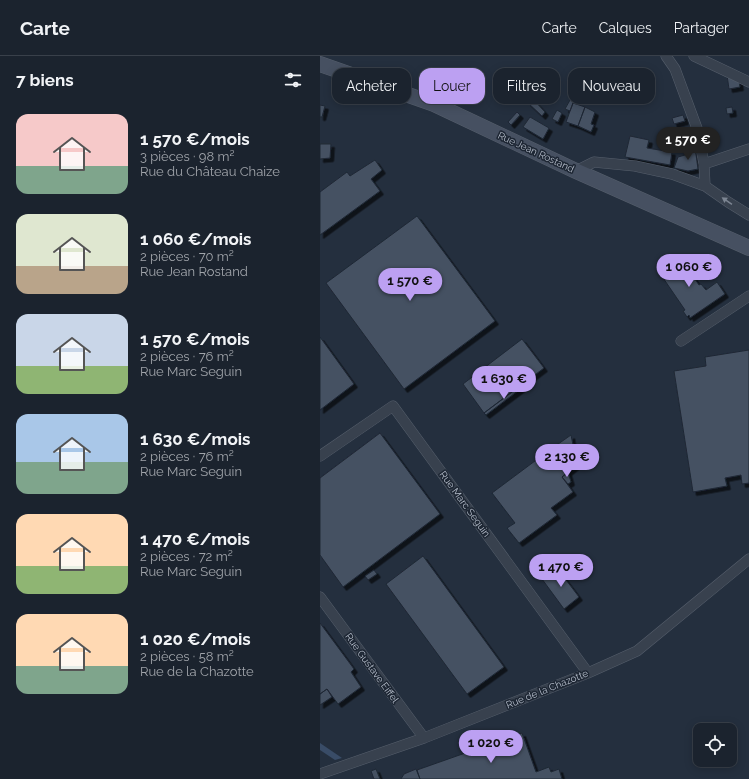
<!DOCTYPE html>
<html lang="fr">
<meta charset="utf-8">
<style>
body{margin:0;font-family:Raleway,sans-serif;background:#282f3a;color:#f1f3f6;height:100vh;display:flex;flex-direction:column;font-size:15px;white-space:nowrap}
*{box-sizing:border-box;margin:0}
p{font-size:13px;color:#a0a4aa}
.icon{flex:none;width:22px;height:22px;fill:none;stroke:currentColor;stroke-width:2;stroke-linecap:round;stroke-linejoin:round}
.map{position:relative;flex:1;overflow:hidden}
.side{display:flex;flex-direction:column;background:#1b232e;width:320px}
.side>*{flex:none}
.hud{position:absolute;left:12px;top:12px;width:357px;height:36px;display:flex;gap:8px}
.fabs{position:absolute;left:373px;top:667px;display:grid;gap:8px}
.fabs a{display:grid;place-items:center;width:44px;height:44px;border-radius:8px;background:#1b232e;box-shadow:0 2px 10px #0003,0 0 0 1px #39404a;font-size:20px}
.price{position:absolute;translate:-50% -34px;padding:0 9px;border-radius:14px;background:#bca0f2;color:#111;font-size:13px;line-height:26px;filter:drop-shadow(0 1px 2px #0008)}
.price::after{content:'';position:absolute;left:50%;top:24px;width:12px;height:9px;margin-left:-6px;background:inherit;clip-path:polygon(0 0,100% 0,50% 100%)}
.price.current{background:#222;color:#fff}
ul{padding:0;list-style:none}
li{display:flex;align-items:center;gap:12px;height:100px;padding:0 16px}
li span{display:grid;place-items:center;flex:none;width:112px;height:80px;border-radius:12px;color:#555}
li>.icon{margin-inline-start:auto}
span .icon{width:48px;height:48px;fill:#fffc;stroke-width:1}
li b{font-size:17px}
h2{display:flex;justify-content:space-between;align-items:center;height:48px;padding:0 16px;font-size:17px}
.chip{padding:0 14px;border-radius:12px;background:#1b232e;box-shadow:0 2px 10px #0003,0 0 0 1px #39404a;font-size:14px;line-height:36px}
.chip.current{background:#bca0f2;color:#111}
header{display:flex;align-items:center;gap:24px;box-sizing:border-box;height:56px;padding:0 20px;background:#1b232e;border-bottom:1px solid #39404a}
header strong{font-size:19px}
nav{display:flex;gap:22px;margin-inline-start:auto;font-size:14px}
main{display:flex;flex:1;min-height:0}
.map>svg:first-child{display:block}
.water{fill:#394c67}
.building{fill:#455162;stroke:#1f2835;filter:url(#shadow)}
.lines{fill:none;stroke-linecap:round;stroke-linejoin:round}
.minor-casing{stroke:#565f6c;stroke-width:11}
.secondary-casing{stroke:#565f6c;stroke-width:16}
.minor{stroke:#38414e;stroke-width:10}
.secondary{stroke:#465061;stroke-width:15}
.oneway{fill:#7c8592}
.labels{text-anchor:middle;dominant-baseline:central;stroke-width:3;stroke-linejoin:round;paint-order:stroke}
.street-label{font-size:10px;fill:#b4bcc9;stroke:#1d2633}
</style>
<header>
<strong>Carte</strong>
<nav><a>Carte</a><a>Calques</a><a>Partager</a></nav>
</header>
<main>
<section class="side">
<h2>7 biens<svg class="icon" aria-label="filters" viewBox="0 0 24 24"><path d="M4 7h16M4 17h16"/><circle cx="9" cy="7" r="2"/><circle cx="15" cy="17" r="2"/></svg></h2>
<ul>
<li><span style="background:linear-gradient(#f6c9c9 65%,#7fa58c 0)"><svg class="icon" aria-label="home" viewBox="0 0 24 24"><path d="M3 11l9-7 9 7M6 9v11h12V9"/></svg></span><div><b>1 570 €/mois</b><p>3 pièces · 98 m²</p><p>Rue du Château Chaize</p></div></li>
<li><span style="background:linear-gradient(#dfe7d0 65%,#b9a48a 0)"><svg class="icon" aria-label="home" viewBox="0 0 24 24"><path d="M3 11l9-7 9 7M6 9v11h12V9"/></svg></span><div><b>1 060 €/mois</b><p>2 pièces · 70 m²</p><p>Rue Jean Rostand</p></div></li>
<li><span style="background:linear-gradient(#c9d6e8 65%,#8fb573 0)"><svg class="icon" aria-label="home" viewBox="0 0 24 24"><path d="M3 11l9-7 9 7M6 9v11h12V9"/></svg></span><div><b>1 570 €/mois</b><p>2 pièces · 76 m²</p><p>Rue Marc Seguin</p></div></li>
<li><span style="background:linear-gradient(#a9c7e8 60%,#7fa58c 0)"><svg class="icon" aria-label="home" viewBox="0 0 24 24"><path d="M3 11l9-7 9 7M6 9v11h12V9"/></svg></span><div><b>1 630 €/mois</b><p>2 pièces · 76 m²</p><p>Rue Marc Seguin</p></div></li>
<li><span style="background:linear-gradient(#ffd9b3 65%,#8fb573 0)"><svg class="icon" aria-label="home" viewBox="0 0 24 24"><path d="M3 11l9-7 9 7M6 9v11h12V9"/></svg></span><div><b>1 470 €/mois</b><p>2 pièces · 72 m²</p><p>Rue Marc Seguin</p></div></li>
<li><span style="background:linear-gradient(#ffd9b3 65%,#7fa58c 0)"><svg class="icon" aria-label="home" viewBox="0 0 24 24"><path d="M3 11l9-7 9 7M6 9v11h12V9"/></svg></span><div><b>1 020 €/mois</b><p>2 pièces · 58 m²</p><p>Rue de la Chazotte</p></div></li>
</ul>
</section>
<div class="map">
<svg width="429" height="723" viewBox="0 0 429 723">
<defs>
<filter id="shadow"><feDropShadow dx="3.5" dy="3.5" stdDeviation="0" flood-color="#0009"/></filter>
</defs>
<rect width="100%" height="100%" fill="#242f3e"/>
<path class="water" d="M0,688V687L22,702L15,704L0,694Z"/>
<path class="building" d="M407,19L419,25L420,31L409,33Z
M257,30L265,33L261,42L254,39Z
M254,39L258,41L255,47H253L250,55L245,53L250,44Z
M212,42L225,56L222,60L207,46Z
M253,47L265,51L258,70L246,66Z
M0,49L5,50L2,61H0Z
M265,51L275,56L271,68L274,69L271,76L258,70Z
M412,51L413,57L407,58L406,52Z
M237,54L242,57L238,66L232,63Z
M197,56L200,59L191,69L188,66Z
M363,59L365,65L354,68L352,62Z
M210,61L229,72L223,83L203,71Z
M310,80L329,84L327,92L352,96L350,109L305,101Z
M0,88H11L10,102L0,103Z
M375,91L378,113L368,115L354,112L358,101L365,99L364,94Z
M55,104L62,114L51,123L60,135L0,179V136L27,116L30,120Z
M97,160L175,265L84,333L6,227Z
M360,201L379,229L381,228L386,234L397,226L405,238L370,262L369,259L367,261L363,255L365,254L339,216Z
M0,281L34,328L0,354Z
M202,283L224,312L164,357L143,328Z
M429,294V427L422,428L421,419L405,422L407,430L373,436L354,315L386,310L385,301Z
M201,329L203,331L166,359L164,357Z
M60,377L120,458L23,531L0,499V422Z
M251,379L257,409L248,416L231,393Z
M231,393L248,416L242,421L253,436L231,452L237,459L199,487L187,472L195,467L172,437Z
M248,416L251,426L248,428L242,421Z
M103,500L184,611L147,638L66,528Z
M237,512L259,541L244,553L222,523Z
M54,514L57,518L48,524L45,520Z
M0,567L34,613L31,616L41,631L18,648L7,633L0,638Z
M7,633L12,641L0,649V638Z
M202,677L216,716L229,711L231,716L239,713L242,723H100L97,714Z
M56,713L60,723H54L51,715Z
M96,713L100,723H81L84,718Z"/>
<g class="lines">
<defs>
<path id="minor" d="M346,0L355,13L378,75L384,108L385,130
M374,0L429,26
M384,108L429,93
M256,115L274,106L315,110L352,118L385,130L408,146L429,159
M361,285L429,240
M0,400L73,350L268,617
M0,541L104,682
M0,718L104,682L268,617L317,595L429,503"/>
<path id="secondary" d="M0,8L114,48L256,115L429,192"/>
</defs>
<use href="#minor" class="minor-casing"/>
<use href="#secondary" class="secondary-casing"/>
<use href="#minor" class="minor"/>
<use href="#secondary" class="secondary"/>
</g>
<defs><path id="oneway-solid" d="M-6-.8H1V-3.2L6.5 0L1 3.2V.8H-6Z"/></defs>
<use class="oneway" href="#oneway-solid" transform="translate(407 145) rotate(-146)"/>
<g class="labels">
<g class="street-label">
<text transform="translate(216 96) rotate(25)">Rue Jean Rostand</text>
<text transform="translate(145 448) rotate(54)">Rue Marc Seguin</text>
<text transform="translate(52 612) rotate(54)">Rue Gustave Eiffel</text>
<text transform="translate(227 633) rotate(-22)">Rue de la Chazotte</text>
</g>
</g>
</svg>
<div class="fabs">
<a><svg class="icon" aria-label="locate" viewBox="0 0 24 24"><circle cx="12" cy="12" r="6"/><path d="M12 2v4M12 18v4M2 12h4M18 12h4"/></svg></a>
</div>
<b class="price current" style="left:368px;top:105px">1 570 €</b>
<b class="price" style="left:369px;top:232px">1 060 €</b>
<b class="price" style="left:90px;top:246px">1 570 €</b>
<b class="price" style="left:184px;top:344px">1 630 €</b>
<b class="price" style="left:247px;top:422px">2 130 €</b>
<b class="price" style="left:241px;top:532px">1 470 €</b>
<b class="price" style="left:171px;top:708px">1 020 €</b>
<div class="hud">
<a class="chip">Acheter</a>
<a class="chip current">Louer</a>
<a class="chip">Filtres</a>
<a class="chip">Nouveau</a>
</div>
</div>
</main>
